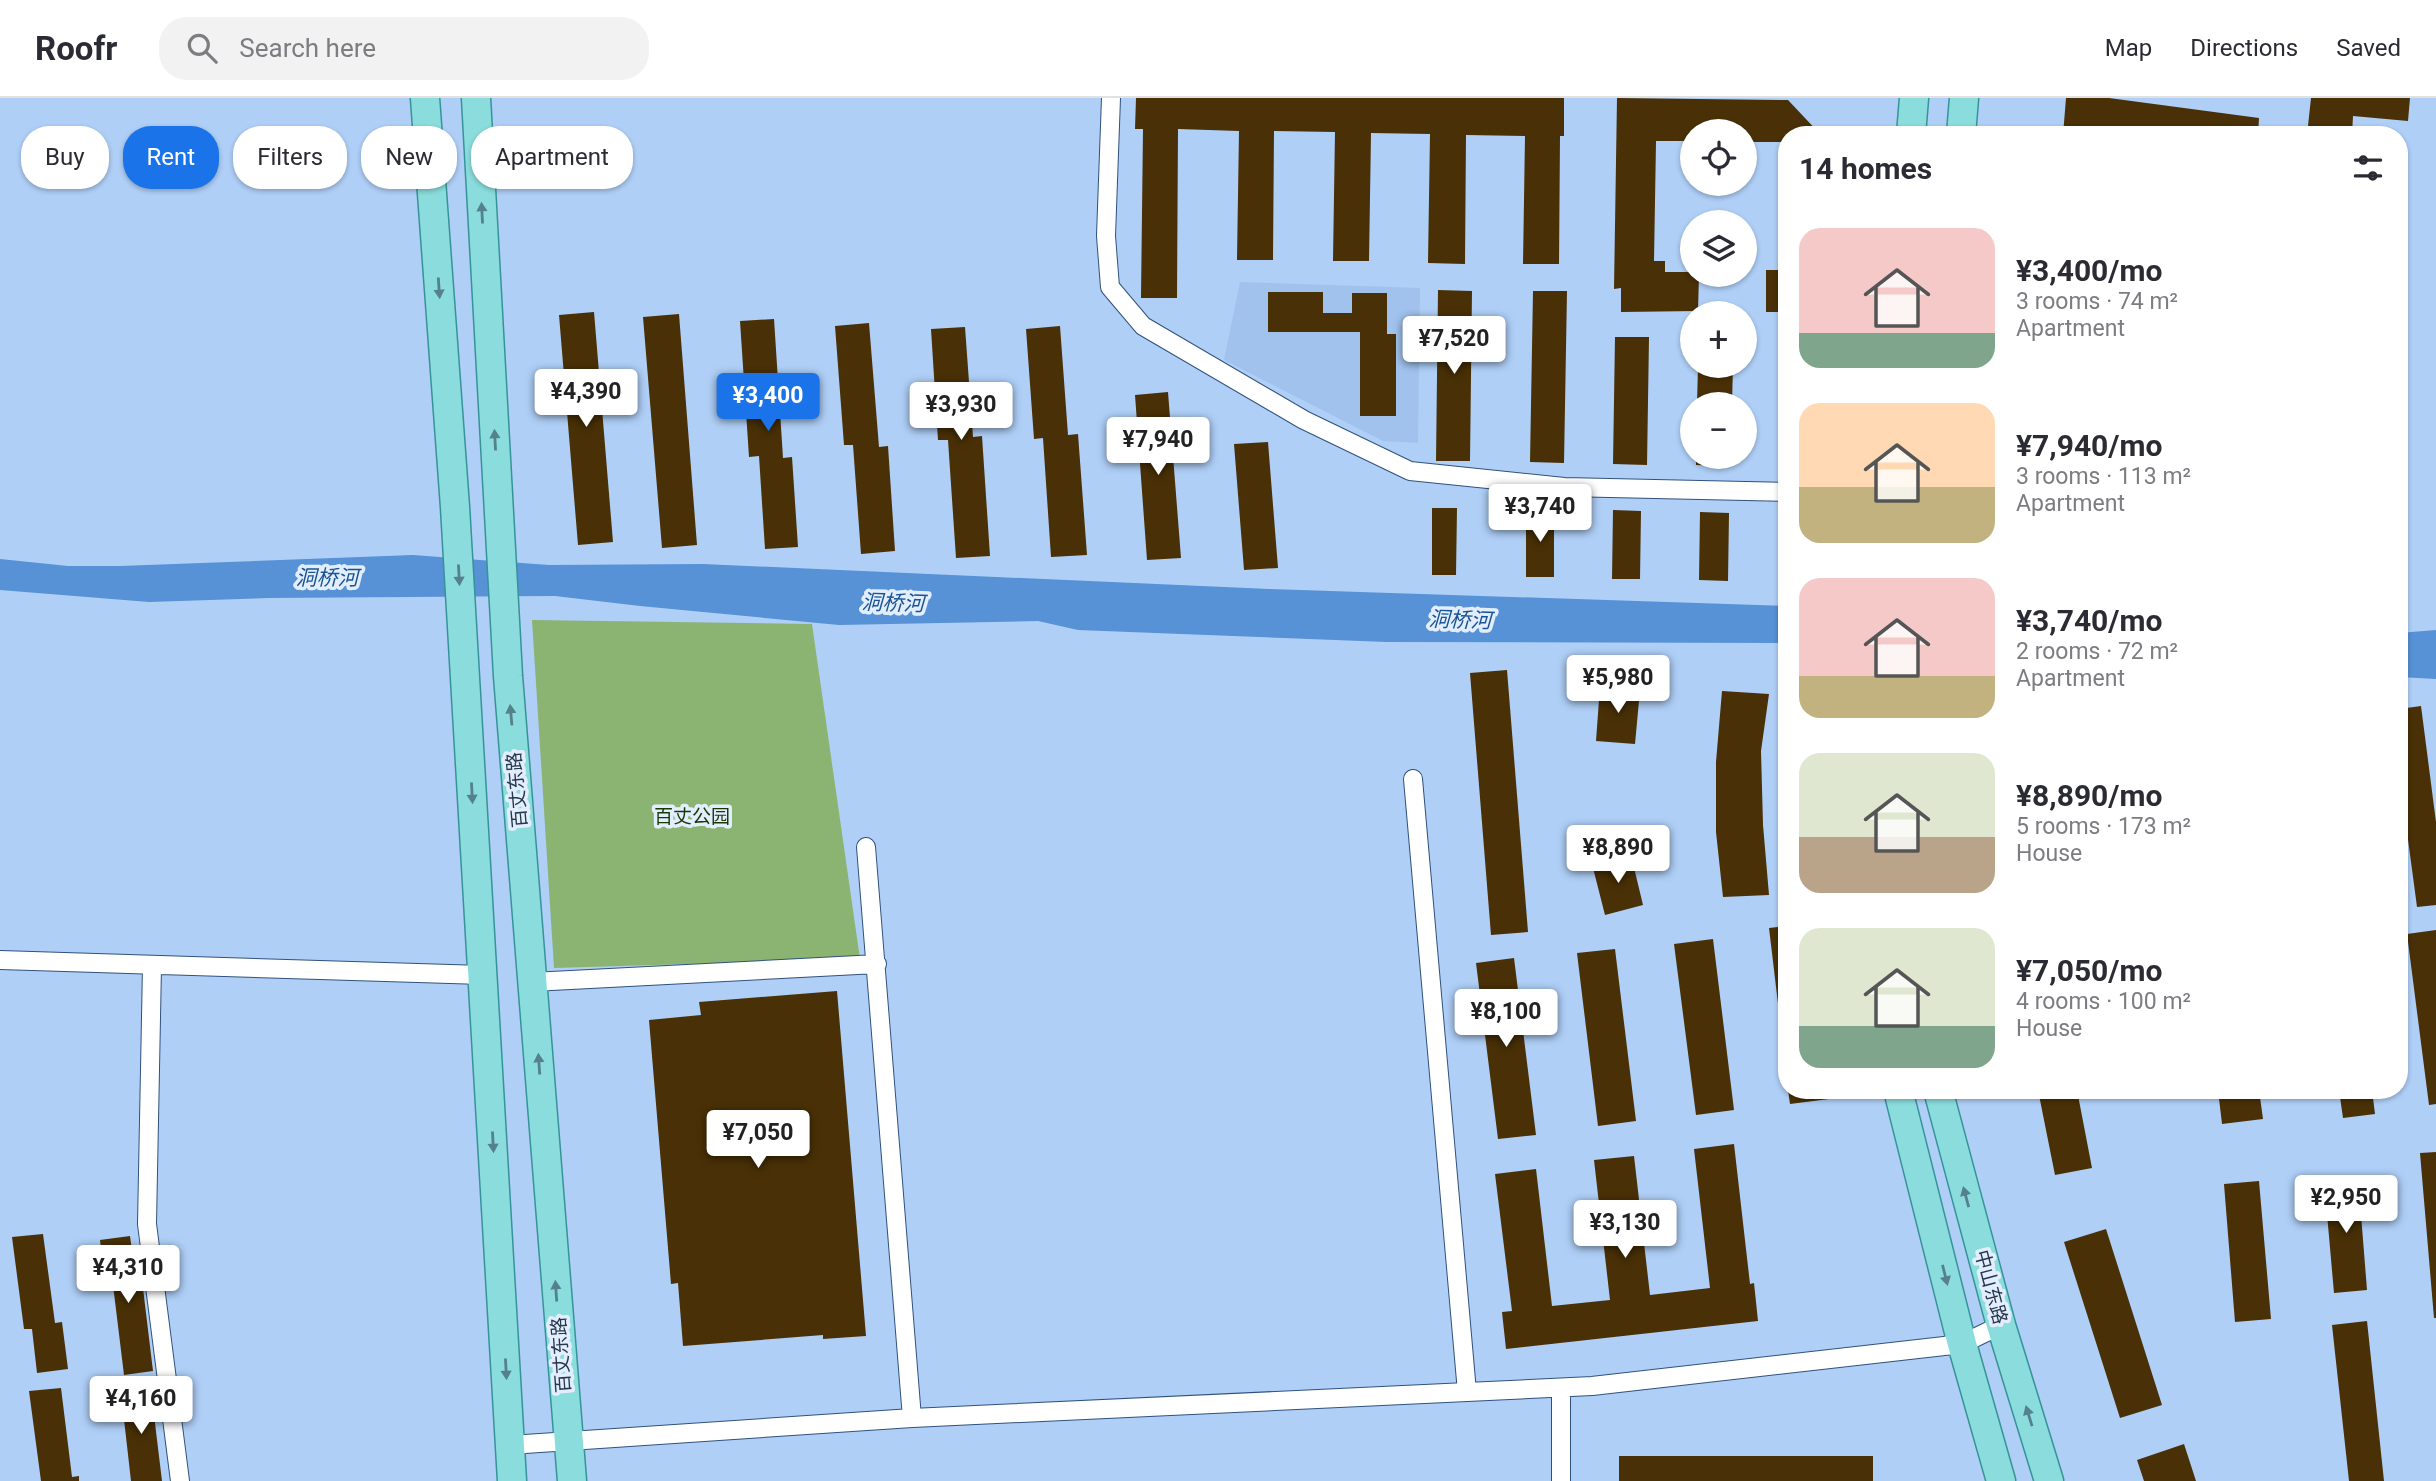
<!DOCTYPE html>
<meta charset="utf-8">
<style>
body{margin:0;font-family:Roboto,"Noto Sans SC",sans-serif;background:#f2f2f3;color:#2b2b33;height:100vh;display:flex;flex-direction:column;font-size:26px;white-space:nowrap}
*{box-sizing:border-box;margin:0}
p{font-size:23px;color:#7c7c81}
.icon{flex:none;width:38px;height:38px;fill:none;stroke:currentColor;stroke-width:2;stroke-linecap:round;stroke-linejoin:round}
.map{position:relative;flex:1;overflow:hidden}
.details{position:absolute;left:1778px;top:28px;width:630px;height:973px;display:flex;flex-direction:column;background:#fff;border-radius:28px;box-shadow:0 2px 5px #0004}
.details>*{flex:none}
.top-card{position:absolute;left:21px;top:28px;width:665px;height:63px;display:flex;gap:14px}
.tools{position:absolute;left:1680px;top:21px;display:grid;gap:14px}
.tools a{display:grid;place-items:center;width:77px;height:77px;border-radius:50%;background:#fff;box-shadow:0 2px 5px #0004;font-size:35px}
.price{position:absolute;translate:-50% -60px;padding:0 16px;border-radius:7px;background:#fff;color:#222;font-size:23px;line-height:46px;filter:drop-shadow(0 2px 4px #0008)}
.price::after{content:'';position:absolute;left:50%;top:42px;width:21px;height:16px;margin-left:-10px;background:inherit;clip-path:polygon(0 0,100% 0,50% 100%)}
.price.on{background:#1a73e8;color:#fff}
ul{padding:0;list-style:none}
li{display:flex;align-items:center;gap:21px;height:175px;padding:0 21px}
li span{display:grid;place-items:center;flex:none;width:196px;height:140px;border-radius:21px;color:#555}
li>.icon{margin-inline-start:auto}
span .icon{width:84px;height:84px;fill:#fffc;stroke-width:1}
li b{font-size:30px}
h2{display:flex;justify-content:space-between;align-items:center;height:84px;padding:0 21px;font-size:30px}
.chip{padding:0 24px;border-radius:28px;background:#fff;box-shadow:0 2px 5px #0004;font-size:24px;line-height:63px}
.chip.on{background:#1a73e8;color:#fff}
header{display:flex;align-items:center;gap:42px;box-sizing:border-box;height:98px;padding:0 35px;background:#fff;border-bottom:2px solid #e1e1e2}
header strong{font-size:33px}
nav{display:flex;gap:38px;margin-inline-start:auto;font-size:24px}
.search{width:490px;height:63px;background:#f2f2f3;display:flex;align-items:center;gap:18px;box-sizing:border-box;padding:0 24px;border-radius:28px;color:#7c7c81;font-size:26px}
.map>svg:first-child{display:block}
.built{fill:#a0c2ed}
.green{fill:#8bb472}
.water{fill:#5791d6}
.building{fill:#493006}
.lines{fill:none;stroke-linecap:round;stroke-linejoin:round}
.street-casing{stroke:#2f527c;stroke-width:20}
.primary-casing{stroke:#36939a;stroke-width:31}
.street{stroke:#fff;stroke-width:18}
.primary{stroke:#8bdcdc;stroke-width:28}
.oneway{fill:#54818c}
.labels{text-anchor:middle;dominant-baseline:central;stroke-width:7;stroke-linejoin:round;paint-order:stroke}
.street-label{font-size:19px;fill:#27374b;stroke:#e2eefe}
.park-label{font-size:19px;fill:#193700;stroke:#e2eefe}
.water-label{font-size:21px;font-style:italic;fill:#185393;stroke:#e2eefe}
</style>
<header>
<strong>Roofr</strong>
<div class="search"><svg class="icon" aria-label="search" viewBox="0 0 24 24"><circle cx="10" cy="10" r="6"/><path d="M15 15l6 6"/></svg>Search here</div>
<nav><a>Map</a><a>Directions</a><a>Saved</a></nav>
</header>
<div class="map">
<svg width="2436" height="1383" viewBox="0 0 2436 1383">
<rect width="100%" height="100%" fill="#afcff7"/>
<path class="built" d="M1240,184L1420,190L1418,345L1383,343L1224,262Z"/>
<path class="green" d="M532,522L812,526L860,861L554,870Z"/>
<path class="water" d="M413,457L549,467L703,466L1269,491L1787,508V545L1387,544L1078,532L1038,523L839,527L640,508L555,498L268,500L149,504L0,492V461L68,468H120Z
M2436,532V581L2399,579V535Z"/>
<path class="building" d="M1136,0H1564V38H1560L1559,166H1523L1525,38L1466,37L1465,166L1428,165L1430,36L1371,35L1369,163H1333L1335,34L1274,33L1273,162H1237L1239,33L1178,31L1177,200H1141L1143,31H1135Z
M1617,0L1788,2L1821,37H1787V44H1745V33H1692V43H1656L1654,163H1665V174H1692V177H1699L1698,213L1621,214V190L1614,191Z
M2066,0H2109L2259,20L2258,37H2063Z
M2311,0H2410L2408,23L2353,18L2352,37H2307Z
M1766,172H1787V214H1766Z
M1438,192L1472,193L1470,363H1436Z
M1533,193H1567L1564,365L1530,364Z
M1268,194H1323V215H1352V195H1387V236H1396V318H1360V234H1268Z
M594,214L613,444L578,447L559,217Z
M679,216L697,447L662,450L643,219Z
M774,221L783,360L792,359L798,449L765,451L759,358L749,359L740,223Z
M869,225L879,349L888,348L895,453L861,456L853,347H844L835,228Z
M1060,228L1068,337L1078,336L1087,457L1051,459L1043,340L1034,341L1026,231Z
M965,229L973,339L982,338L990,458L956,460L948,342H938L931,231Z
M1615,239H1649L1647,367L1613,366Z
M1698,268H1733L1732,306H1697Z
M1168,294L1181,460L1147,462L1135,297Z
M1268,344L1278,470L1244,472L1234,346Z
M1696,359H1731V368L1696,367Z
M1432,410H1457L1456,477H1432Z
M1526,412H1554V479H1526Z
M1613,412L1641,413L1640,481H1612Z
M1700,414L1729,415L1728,483L1699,482Z
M1507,572L1528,834L1491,837L1470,575Z
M1600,588L1640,592L1635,646L1596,643Z
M1722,593L1769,596L1761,653L1763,727L1769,797L1723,799L1716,734V664Z
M2421,608L2436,724V807L2417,809L2399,674V611Z
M1631,757L1643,807L1605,817L1592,766Z
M1787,828V964H1785L1769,830Z
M2436,832V1006L2429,1007L2407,836Z
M1713,841L1734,1012L1696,1017L1674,846Z
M1615,851L1636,1023L1598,1028L1577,855Z
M1514,860L1536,1037L1498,1041L1476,865Z
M837,893L866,1238L823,1241V1237L683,1248L678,1185L671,1186L649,922L701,917L699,904Z
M1788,992H1828L1829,1001L1790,1006Z
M2038,992H2077L2092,1070L2055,1077Z
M2218,992H2259L2263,1021L2222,1026Z
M2339,992H2372L2375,1016L2343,1020Z
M1734,1046L1750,1186L1754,1185L1758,1223L1506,1251L1502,1214L1512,1213L1495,1076L1536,1071L1552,1208L1610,1202L1594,1062L1634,1058L1650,1197L1710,1190L1694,1051Z
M2436,1054V1220H2434L2420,1055Z
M2358,1079L2367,1192L2334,1195L2324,1082Z
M2259,1083L2271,1221L2235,1224L2224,1086Z
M2106,1131L2162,1307L2120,1320L2064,1144Z
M43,1136L55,1225L62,1224L68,1271L37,1275L32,1231H24L12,1139Z
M130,1138L136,1182H142L153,1273L124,1277L113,1187L105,1188L100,1142Z
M2367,1223L2384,1383H2349L2332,1227Z
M61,1290L72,1379L79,1378V1383H41L29,1293Z
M151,1292L162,1383H131L121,1295Z
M2184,1346L2196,1383H2144L2137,1362Z
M1619,1358H1873V1383H1619Z"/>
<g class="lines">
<defs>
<path id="street" d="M1111,0L1106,138L1110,189L1143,228L1304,322L1410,373L1564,389L1787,394
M866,749L912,1320
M0,862L483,877
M152,868L147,1126L180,1383
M532,884L877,866
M1467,1294L1592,1288L1962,1246L2001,1227
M510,1347L912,1320L1467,1294L1413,681
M1561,1383V1290"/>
<path id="primary" d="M425,0L455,409L512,1383
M476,0L508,578L572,1383
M1911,37L1914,0
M1961,37L1964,0
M1898,992L1962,1246L2001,1383
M1938,992L2001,1227L2049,1383"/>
</defs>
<use href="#street" class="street-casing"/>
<use href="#primary" class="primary-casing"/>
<use href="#street" class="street"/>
<use href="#primary" class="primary"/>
</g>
<defs><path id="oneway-solid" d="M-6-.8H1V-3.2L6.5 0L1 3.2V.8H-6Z" transform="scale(1.75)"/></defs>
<g class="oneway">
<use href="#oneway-solid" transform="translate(482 115) rotate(-93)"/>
<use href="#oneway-solid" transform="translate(439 190) rotate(86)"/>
<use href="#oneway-solid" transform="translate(495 342) rotate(-93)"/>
<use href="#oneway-solid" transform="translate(459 477) rotate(87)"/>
<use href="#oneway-solid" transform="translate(511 617) rotate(-95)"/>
<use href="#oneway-solid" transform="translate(472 695) rotate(87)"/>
<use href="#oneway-solid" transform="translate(539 966) rotate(-94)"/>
<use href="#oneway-solid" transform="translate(493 1044) rotate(87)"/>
<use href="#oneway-solid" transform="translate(1966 1099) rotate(-105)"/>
<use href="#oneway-solid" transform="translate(1945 1177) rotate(76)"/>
<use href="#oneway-solid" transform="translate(556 1193) rotate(-94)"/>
<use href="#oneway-solid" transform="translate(506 1271) rotate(87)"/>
<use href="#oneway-solid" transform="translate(2029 1318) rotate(-107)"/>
</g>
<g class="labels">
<g class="street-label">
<text transform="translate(517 692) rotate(-95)">百丈东路</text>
<text transform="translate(1991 1189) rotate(75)">中山东路</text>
<text transform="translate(561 1257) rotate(-94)">百丈东路</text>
</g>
<g class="park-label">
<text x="692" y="718">百丈公园</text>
</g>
<g class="water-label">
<text x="327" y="480">洞桥河</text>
<text transform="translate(893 505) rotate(2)">洞桥河</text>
<text transform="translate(1460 522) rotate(2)">洞桥河</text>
</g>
</g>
</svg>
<div class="tools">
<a><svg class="icon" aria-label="locate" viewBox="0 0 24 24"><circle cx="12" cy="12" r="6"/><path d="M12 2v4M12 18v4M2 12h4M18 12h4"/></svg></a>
<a><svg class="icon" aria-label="layers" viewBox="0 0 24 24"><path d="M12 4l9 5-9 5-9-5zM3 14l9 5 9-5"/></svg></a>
<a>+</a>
<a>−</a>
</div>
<b class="price" style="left:1454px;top:278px">¥7,520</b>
<b class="price" style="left:586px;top:331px">¥4,390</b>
<b class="price on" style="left:768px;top:335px">¥3,400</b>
<b class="price" style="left:961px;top:344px">¥3,930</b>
<b class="price" style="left:1158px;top:379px">¥7,940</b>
<b class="price" style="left:1540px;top:446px">¥3,740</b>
<b class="price" style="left:1618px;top:617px">¥5,980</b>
<b class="price" style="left:1618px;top:787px">¥8,890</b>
<b class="price" style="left:1506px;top:951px">¥8,100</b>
<b class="price" style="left:758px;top:1072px">¥7,050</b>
<b class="price" style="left:2346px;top:1137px">¥2,950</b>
<b class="price" style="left:1625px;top:1162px">¥3,130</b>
<b class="price" style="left:128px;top:1207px">¥4,310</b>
<b class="price" style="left:141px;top:1338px">¥4,160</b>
<div class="top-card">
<a class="chip">Buy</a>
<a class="chip on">Rent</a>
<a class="chip">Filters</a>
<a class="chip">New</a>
<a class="chip">Apartment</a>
</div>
<section class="details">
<h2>14 homes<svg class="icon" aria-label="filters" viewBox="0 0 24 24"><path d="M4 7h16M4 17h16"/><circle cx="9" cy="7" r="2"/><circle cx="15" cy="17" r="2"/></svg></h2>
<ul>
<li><span style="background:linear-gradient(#f6c9c9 75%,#7fa58c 0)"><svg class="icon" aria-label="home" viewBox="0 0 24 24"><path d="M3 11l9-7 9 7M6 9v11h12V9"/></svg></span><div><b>¥3,400/mo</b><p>3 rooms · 74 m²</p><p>Apartment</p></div></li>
<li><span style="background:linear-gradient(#ffd9b3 60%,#c2b280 0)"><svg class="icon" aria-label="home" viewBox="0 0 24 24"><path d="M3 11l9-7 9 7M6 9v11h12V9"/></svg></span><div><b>¥7,940/mo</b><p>3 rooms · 113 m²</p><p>Apartment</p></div></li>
<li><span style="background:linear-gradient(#f6c9c9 70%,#c2b280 0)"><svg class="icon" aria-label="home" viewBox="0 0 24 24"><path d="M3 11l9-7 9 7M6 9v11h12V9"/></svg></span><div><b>¥3,740/mo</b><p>2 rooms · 72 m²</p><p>Apartment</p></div></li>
<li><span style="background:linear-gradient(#dfe7d0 60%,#b9a48a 0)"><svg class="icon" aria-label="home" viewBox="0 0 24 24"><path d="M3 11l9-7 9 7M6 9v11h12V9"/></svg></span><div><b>¥8,890/mo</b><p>5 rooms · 173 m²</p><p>House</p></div></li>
<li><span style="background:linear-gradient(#dfe7d0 70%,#7fa58c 0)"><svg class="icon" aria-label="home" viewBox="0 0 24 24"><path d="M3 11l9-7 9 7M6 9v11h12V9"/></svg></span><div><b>¥7,050/mo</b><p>4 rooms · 100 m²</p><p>House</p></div></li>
</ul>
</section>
</div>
